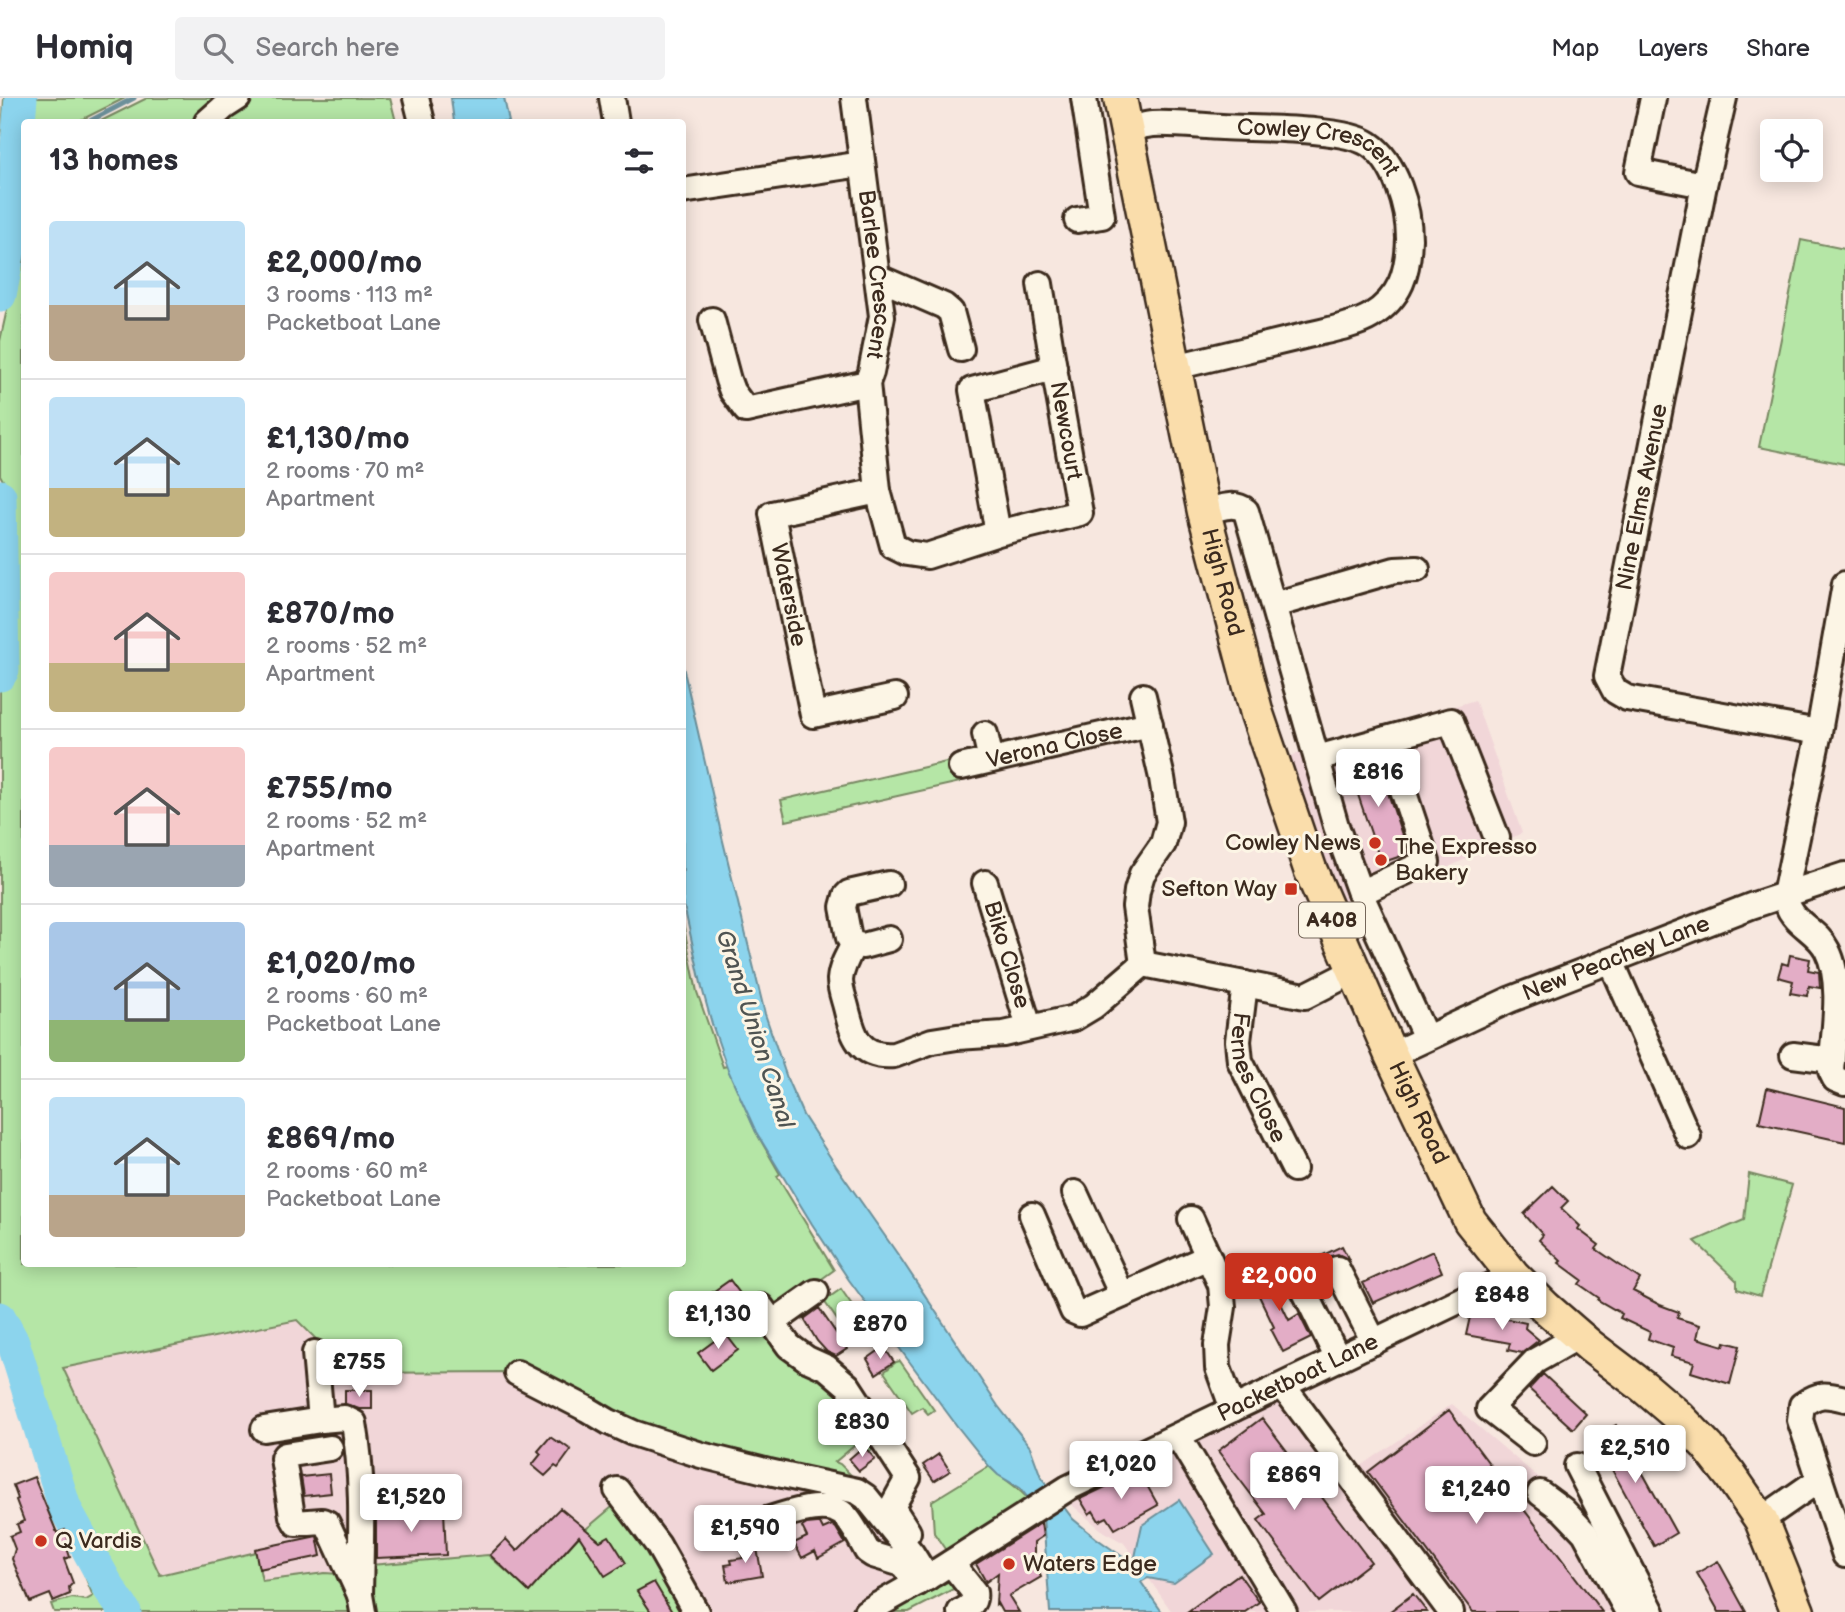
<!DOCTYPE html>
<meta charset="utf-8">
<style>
body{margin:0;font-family:"Balsamiq Sans",sans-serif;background:#f2f2f3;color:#2b2b33;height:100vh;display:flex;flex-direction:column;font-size:26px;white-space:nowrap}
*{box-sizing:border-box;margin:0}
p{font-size:23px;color:#7c7c81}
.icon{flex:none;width:38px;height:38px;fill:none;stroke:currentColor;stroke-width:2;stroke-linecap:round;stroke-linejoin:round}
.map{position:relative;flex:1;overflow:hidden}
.sheet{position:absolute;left:21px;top:21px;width:665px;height:1148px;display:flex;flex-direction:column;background:#fff;border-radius:7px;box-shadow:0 4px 18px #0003}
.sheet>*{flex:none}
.controls{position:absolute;left:1760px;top:21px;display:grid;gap:14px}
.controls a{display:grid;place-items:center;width:63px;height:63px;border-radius:7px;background:#fff;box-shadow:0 4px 18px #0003;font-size:35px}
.price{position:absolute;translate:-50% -60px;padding:0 16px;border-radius:7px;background:#fff;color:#222;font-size:23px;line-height:46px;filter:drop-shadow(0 2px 4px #0008)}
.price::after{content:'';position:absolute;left:50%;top:42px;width:21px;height:16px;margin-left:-10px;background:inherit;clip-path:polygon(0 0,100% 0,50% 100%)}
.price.active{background:#c8321e;color:#fff}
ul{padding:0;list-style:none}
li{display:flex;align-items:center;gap:21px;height:175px;padding:0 28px}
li+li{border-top:2px solid #e1e1e2}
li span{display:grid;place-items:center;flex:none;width:196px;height:140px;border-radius:7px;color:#555}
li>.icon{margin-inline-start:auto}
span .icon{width:84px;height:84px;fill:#fffc;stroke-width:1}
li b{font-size:30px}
h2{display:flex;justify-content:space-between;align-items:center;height:84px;padding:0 28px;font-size:30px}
header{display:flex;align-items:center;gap:42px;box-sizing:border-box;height:98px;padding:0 35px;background:#fff;border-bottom:2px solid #e1e1e2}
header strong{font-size:33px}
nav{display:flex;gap:38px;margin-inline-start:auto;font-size:24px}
.search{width:490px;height:63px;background:#f2f2f3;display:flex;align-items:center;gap:18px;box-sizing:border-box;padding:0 24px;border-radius:7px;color:#7c7c81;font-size:26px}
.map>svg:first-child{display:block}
.built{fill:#f1d6d8}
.green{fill:#b5e6a6;stroke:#788862;stroke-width:2}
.water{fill:#8cd4ed;stroke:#6c909a;stroke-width:2}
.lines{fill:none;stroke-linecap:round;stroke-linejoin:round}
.stream{stroke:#6c909a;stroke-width:5}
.river{stroke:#8cd4ed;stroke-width:33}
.building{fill:#e3adc6;stroke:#3b2a1e;stroke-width:2}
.minor-casing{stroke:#3b2a1e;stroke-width:30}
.major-casing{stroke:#3b2a1e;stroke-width:37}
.minor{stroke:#fcf5e5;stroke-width:24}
.major{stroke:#faddab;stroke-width:32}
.poi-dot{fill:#c8321e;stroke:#fcf5e5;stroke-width:2.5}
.labels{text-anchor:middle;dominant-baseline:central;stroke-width:6;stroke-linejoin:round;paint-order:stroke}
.shield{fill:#fcf5e5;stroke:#75675a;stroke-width:2}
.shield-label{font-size:21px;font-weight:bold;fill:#3b2a1e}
.street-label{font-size:23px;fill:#3b2a1e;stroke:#fcf5e5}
.poi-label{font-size:23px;fill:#3b2a1e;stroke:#fcf5e5;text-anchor:start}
.water-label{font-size:24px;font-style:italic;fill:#4f5452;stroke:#fcf5e5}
</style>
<header>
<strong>Homiq</strong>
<div class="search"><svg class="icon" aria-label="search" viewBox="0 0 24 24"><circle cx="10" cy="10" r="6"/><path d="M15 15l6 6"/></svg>Search here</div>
<nav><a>Map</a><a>Layers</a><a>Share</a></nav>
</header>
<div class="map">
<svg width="1845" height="1514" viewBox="0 0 1845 1514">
<rect width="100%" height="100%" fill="#f7e7df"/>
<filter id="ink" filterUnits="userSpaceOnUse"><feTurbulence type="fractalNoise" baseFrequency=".0143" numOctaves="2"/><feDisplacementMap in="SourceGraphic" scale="14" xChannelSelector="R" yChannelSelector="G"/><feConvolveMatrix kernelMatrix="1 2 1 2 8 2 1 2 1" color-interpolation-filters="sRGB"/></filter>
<g filter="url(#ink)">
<path class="built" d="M1475,602L1522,735L1332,823L1270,664Z
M298,1222L350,1275L504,1274L549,1298L839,1393L883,1437L914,1483L860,1514H690L586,1431L529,1494L349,1481L325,1475L262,1483L255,1454L160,1477L62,1270Z
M1294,1286L1355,1372L1452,1306L1533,1375L1575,1404L1597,1426L1643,1514H1172L1124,1445L1104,1434L1066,1402Z"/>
<path class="green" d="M4,0H14L7,134L0,173V72Z
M26,0H125L77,24H25Z
M147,0H390L396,24H99Z
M24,25V1166H682L683,825L697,894L723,969L727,968L756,1034L780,1076L777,1078L834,1172L779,1212L823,1280L846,1301L876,1346L870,1354L860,1343L835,1364L840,1366L852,1378L883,1437L839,1393L549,1298L504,1274L350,1275L297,1222L63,1270L160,1477L256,1454L262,1483L325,1475L339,1476L355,1514H129L113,1490L66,1409L14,1244L0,1217V593L12,572L9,393L0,377V243L9,202L20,124Z
M1801,142L1845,151V366L1759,349Z
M955,662L960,684L786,723L781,702Z
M1749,1076L1792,1087L1760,1198L1737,1191V1183L1695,1143L1744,1122Z
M841,1191L857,1214L840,1226L824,1203Z
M900,1263L934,1312L928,1316L922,1309L912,1315L884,1274L896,1264Z
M989,1368C1003,1382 1017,1387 1030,1403L947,1454L934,1435L932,1403Z
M618,1404L690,1514H369L371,1467L488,1457L529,1493L586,1431Z
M81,1454H82L116,1514H54L51,1506L72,1500L86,1502L93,1498L76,1456Z
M953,1481L963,1486L909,1514H889Z"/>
<path class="water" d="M451,0H504L509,24H454Z
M682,564L722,739L765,916L788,983L803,1017L836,1068L901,1161L998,1308L1030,1349L1041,1379L1073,1421L1096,1440L1127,1462L1135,1459L1142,1427L1179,1402L1214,1456L1174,1485L1148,1480L1141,1484L1162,1514H1050L1043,1419L1020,1390L998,1377L989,1368L957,1328L849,1182L812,1126L756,1034L728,972L712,926L702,890L683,803Z"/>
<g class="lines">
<path class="stream" d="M88,24L134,0"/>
<path class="river" d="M0,197L15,122L16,57L21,0
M0,398L3,572L0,577
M0,1220L13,1244L65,1410L109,1490L125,1514"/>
</g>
<path class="building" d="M1376,659L1406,749L1402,750L1404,757L1381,765L1348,667Z
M1790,857L1810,861L1808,872L1819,874L1820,890L1809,888L1807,898L1790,895L1793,883L1778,879L1782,865L1788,867Z
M1767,990L1845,1009V1044L1759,1025Z
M1553,1088L1568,1103L1561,1110L1580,1128L1578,1131L1599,1147L1596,1151L1640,1181L1633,1193L1660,1207L1679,1214L1677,1220L1700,1227L1697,1240L1724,1248L1725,1244L1740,1248L1730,1286L1691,1274L1694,1264L1671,1258L1673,1250L1648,1241L1650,1234L1620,1220L1622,1216L1598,1202L1599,1200L1579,1186L1582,1182L1559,1165L1561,1163L1539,1142L1543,1137L1524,1116Z
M1342,1148L1349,1162L1338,1156L1331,1158L1324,1163L1323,1174L1312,1179L1306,1165Z
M1433,1153L1442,1174L1373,1205L1363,1185Z
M1263,1168L1289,1222L1299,1216L1311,1240L1283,1254L1271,1231L1274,1229L1248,1175Z
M730,1182L747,1205L748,1214L732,1226L710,1196Z
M819,1210L847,1251L836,1258L827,1254L817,1243L804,1221Z
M1489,1217L1526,1225L1525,1230L1539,1242L1522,1255L1508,1252L1510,1245L1466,1237L1470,1219Z
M725,1235L738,1252L711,1272L698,1255Z
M884,1249L894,1264L876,1276L867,1261Z
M1543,1276L1586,1316L1573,1331L1529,1291Z
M345,1292H372V1311H359L345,1306Z
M1449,1312L1509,1392L1602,1514H1473L1368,1374Z
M1262,1320L1371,1464L1319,1504L1258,1422L1266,1416L1218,1353Z
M1616,1327L1676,1435L1654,1448L1594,1339Z
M550,1339L559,1345L560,1344L571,1352L558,1370L555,1368L545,1378L532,1367L541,1356L538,1353Z
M864,1348L875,1361L859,1373L849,1361Z
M939,1356L950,1373L934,1383L923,1367Z
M1139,1373L1158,1407L1115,1431L1107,1419L1099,1423L1093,1413L1089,1416L1080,1401Z
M329,1376L331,1395L304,1398L301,1379Z
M34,1379L57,1435L65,1432L71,1448L67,1450L70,1459L64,1461L73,1485L69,1489L70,1496L53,1503L50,1496L30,1504L12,1461L15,1451L10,1438L20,1434L17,1426L24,1423L16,1402L18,1401L13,1387Z
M560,1410L600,1443L609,1438L626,1465L605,1478L579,1438L529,1494L490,1457L506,1441L517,1453Z
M444,1412L446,1457L376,1460V1415Z
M817,1425H820L823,1431L832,1427L836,1430L845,1445L818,1460L815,1453L802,1460L794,1445L807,1439L802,1429L807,1426Z
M1041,1425L1043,1438L1034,1444V1463L1041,1479L1009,1498L1019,1514H1002L997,1505L996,1506L998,1475L986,1484L976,1466Z
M317,1438L321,1458L259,1471L255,1451Z
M756,1445L762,1478L728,1484L725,1467L732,1466L731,1462L743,1460L740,1448Z
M1718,1463L1746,1514H1719L1697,1475Z
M1239,1476L1259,1504L1245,1514H1187Z
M654,1484L672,1514H651L637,1493Z
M1413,1496L1427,1514H1389Z"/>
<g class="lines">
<defs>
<g id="minor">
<path d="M416,0L422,24"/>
<path d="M612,0L616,24"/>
<path id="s1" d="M854,0L882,218L871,274L867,285L878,393L893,448L907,455L927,458L998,435L1080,415L1054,270L972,292L998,435"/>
<path d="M1653,0L1638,74L1704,87"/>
<path d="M1724,0L1704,87L1607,578L1615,593L1627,600L1819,634"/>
<path d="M207,24L224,9L238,0"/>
<path id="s2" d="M1126,30C1135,29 1144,27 1153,26C1175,25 1199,28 1222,29C1256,31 1343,29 1369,46C1396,64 1409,111 1409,141C1408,175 1401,199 1371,218C1355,228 1323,233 1304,238C1261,248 1218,259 1175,269"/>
<path d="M682,93L862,66"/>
<path d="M1077,122L1102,118L1084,0"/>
<path d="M877,179L944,208L951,214L961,251"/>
<path d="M1040,186L1054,270"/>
<path d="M712,222L728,282L732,293L746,312L867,285"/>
<path id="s3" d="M878,393L772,416L813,617L895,599"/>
<path d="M1204,414C1219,410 1234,403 1246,413L1336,728L1360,795L1426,940"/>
<path d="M1845,486L1819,634L1785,797C1789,826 1816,830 1827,852C1844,885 1833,937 1831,973L1835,981L1845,985"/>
<path d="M1274,507L1395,472L1417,471"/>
<path d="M985,636L991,662"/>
<path d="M1386,641L1451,623L1497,740"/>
<path d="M1317,660L1386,641L1427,764L1360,795"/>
<path id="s4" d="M961,669L1150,626"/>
<path id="s5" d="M985,785L1029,929"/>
<path d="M889,786L849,795L846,798L843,809L849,840L854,846L863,848L889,841"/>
<path d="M854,846C848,857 841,869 840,882C840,891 844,901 846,909C853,938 859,960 894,957L932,943L957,939L1004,936L1074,920L1094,908L1143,866"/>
<path d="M1611,863L1688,1038"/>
<path d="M1143,866L1135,809L1137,793L1142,776L1163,746L1169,724L1162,680L1143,598"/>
<path d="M1143,866L1305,898L1354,873"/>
<path id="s6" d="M1245,886L1238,943L1240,963L1294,1071"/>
<path id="s7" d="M1391,957L1509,902L1751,808L1845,777"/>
<path d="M1793,957L1832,962"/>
<path d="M1075,1095L1122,1197"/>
<path d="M1032,1117L1073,1213L1080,1216L1208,1159"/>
<path d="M1191,1121L1221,1187L1223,1209L1217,1247L1218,1270L1233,1311"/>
<path d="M1337,1171L1374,1244"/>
<path d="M1305,1194L1338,1261"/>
<path d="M761,1209L789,1248L807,1261L827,1270L848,1288L908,1380L892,1409L908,1434"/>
<path d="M772,1225L816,1194"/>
<path d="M315,1255L321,1322"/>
<path d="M517,1275L587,1311L609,1324L633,1335L701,1357L769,1374L857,1393L866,1399L912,1456L927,1480"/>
<path d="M1283,1288L1451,1514"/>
<path d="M1845,1301C1825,1296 1819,1295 1802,1307L1800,1322L1845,1457"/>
<path d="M264,1331L321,1322L344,1320L354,1325C364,1382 361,1440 360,1497"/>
<path d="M1178,1338L1284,1514"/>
<path d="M1533,1345L1489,1311L1535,1263L1579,1238"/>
<path d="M330,1350L285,1357L283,1360L292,1418L296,1425L322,1423L327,1425L360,1497L363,1514"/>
<path d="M1577,1368L1652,1514"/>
<path d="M617,1392L658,1447L696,1514"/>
<path d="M1540,1395L1563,1412L1585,1435L1628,1514"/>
<path d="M1761,1422L1820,1381"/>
<path d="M757,1425C780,1419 829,1397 847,1420C855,1430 861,1442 867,1453L873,1457L902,1466L918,1485"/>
<path d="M951,1465L974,1494C976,1505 968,1510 960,1514"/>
<path id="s8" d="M866,1514L933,1476L1068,1390L1513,1177"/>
</g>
<g id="major">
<path id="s9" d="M1120,0L1204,414L1257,616L1310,771L1391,957L1470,1123L1513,1177L1545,1209L1590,1248L1644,1289L1679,1319L1708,1349L1730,1377L1761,1422L1798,1514"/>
</g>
</defs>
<use href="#minor" class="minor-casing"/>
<use href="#major" class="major-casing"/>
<use href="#minor" class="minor"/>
<use href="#major" class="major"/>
</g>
</g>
<g class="poi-dot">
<circle cx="1375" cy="745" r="7"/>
<circle cx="1381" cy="762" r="7"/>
<rect x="1284" y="784" width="14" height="14" rx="3.5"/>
<circle cx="41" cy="1443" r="7"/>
<circle cx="1009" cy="1466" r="7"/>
</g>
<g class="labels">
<rect class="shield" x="1299" y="804.5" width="66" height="35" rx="5"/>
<g class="shield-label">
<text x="1332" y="822">A408</text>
</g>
<g class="street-label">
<text stroke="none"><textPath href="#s2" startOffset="198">Cowley Crescent</textPath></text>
<text stroke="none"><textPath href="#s1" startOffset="178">Barlee Crescent</textPath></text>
<text transform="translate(1066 333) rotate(80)">Newcourt</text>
<text transform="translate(1642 399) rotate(-79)">Nine Elms Avenue</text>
<text stroke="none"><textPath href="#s9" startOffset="495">High Road</textPath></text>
<text stroke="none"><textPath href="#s3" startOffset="191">Waterside</textPath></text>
<text stroke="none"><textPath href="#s4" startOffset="96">Verona Close</textPath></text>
<text stroke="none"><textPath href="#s5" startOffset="75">Biko Close</textPath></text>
<text stroke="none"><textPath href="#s7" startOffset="245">New Peachey Lane</textPath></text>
<text stroke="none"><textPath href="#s6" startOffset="98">Fernes Close</textPath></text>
<text stroke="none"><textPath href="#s9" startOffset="1062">High Road</textPath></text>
<text stroke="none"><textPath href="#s8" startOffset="492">Packetboat Lane</textPath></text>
</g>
<g class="poi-label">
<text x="1361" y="745" text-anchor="end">Cowley News</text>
<text x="1395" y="749">The Expresso<tspan x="1395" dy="26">Bakery</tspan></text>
<text x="1277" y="791" text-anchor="end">Sefton Way</text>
<text x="55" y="1443">Q Vardis</text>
<text x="1023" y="1466">Waters Edge</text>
</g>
<g class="water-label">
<text transform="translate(755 931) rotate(72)">Grand Union Canal</text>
</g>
</g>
</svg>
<div class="controls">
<a><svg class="icon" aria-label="locate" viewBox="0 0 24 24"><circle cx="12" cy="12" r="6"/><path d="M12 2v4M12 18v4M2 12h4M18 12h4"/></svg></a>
</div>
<b class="price" style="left:1378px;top:711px">£816</b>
<b class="price active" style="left:1279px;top:1215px">£2,000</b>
<b class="price" style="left:1502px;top:1234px">£848</b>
<b class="price" style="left:718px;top:1253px">£1,130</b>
<b class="price" style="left:880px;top:1263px">£870</b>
<b class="price" style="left:359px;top:1301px">£755</b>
<b class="price" style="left:862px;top:1361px">£830</b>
<b class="price" style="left:1635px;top:1387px">£2,510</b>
<b class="price" style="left:1121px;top:1403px">£1,020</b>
<b class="price" style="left:1294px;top:1414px">£869</b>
<b class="price" style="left:1476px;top:1428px">£1,240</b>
<b class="price" style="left:411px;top:1436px">£1,520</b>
<b class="price" style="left:745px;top:1467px">£1,590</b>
<section class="sheet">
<h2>13 homes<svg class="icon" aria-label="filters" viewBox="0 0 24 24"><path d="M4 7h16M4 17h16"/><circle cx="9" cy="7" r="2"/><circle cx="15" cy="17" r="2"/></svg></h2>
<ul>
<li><span style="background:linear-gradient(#bfe0f5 60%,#b9a48a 0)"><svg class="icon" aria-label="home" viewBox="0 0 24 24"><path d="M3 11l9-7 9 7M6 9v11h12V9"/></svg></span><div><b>£2,000/mo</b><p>3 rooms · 113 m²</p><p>Packetboat Lane</p></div></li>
<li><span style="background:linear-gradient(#bfe0f5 65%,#c2b280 0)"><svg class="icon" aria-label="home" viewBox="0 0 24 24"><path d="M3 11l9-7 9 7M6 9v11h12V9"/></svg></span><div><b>£1,130/mo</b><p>2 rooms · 70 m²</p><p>Apartment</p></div></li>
<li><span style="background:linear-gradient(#f6c9c9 65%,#c2b280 0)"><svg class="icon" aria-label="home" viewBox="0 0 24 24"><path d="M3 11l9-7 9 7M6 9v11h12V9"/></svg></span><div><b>£870/mo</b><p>2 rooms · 52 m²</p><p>Apartment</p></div></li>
<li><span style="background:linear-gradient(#f6c9c9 70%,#9aa5b1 0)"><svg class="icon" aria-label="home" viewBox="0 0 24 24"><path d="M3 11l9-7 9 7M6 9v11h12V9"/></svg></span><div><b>£755/mo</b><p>2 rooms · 52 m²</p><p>Apartment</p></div></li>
<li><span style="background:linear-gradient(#a9c7e8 70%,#8fb573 0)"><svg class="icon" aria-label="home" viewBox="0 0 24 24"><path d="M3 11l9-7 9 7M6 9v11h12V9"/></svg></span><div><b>£1,020/mo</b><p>2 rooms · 60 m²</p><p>Packetboat Lane</p></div></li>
<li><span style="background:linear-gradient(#bfe0f5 70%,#b9a48a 0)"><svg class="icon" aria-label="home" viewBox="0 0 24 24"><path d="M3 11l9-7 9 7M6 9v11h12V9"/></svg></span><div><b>£869/mo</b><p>2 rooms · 60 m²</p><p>Packetboat Lane</p></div></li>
</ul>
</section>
</div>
